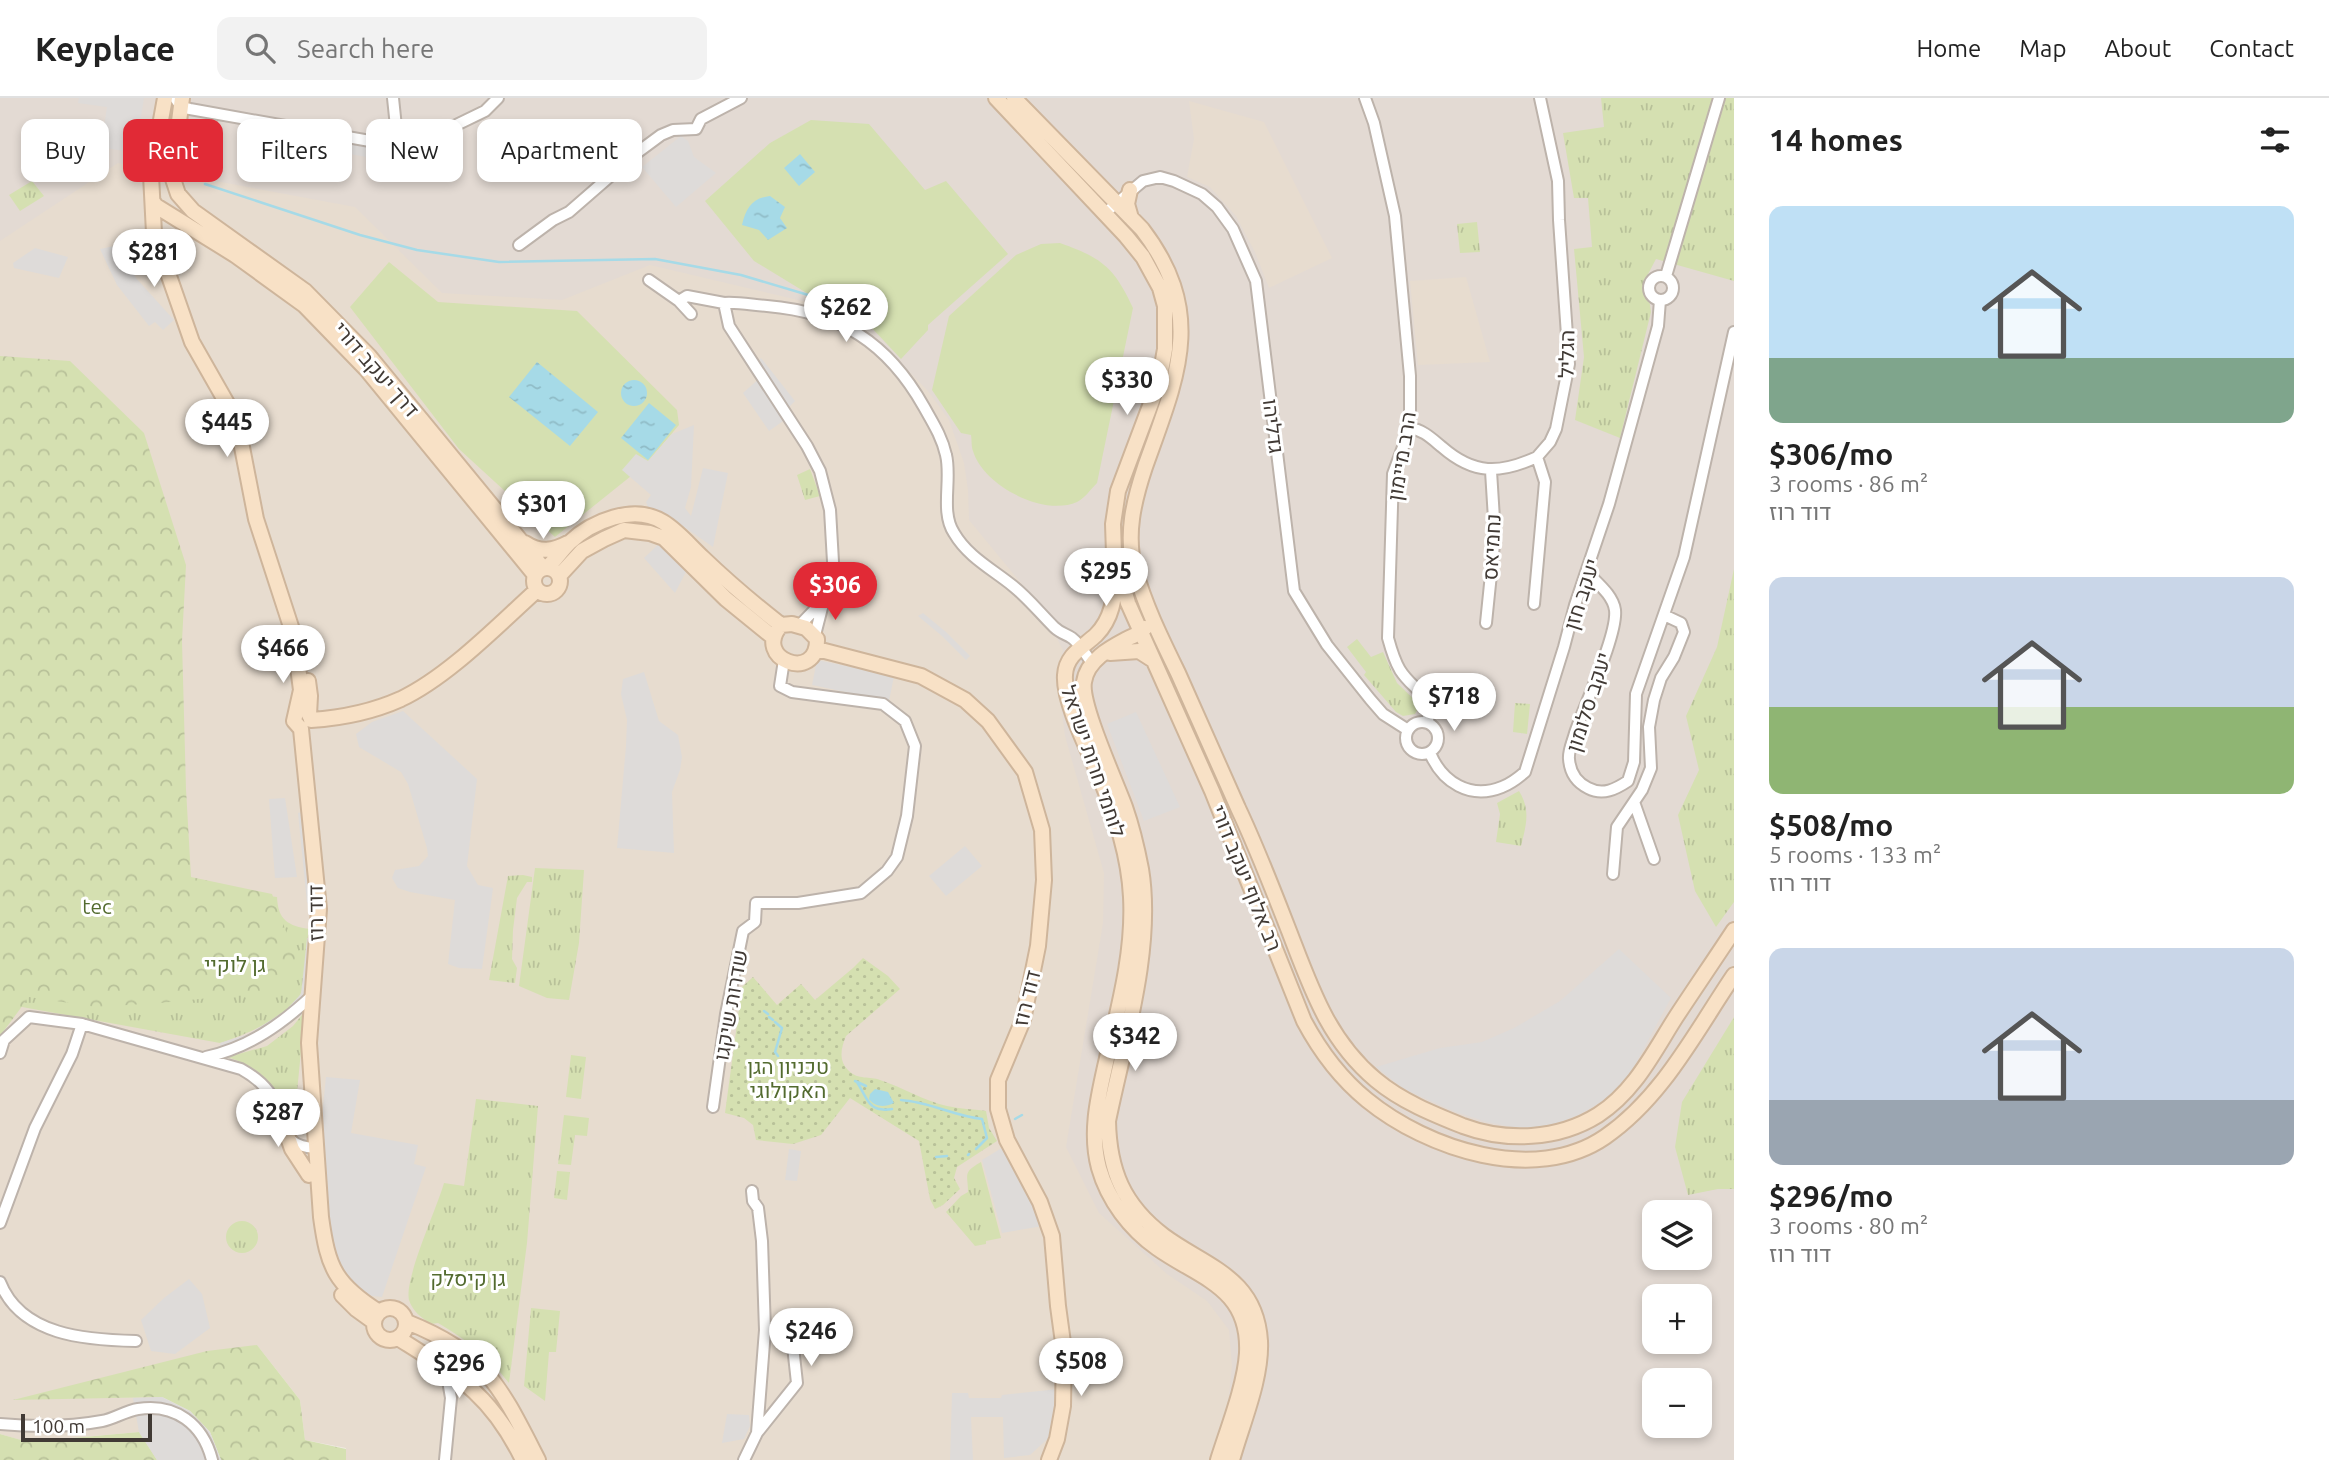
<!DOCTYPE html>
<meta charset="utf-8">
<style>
body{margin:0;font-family:Ubuntu,Heebo,sans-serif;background:#f2f2f2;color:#222;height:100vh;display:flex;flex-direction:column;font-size:26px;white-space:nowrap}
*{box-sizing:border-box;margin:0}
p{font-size:23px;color:#767676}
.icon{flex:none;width:38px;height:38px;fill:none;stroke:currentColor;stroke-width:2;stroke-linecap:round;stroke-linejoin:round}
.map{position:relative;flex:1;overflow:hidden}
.panel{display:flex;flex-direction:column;background:#fff;width:595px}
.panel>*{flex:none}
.top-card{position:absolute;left:21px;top:21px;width:665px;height:63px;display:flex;gap:14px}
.fabs{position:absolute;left:1642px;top:1102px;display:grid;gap:14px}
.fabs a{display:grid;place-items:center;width:70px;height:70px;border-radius:14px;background:#fff;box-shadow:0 4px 10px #0003;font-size:35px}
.scale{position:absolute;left:21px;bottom:18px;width:131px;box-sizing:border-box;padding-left:7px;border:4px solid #413a35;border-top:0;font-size:19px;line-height:24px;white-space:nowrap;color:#413a35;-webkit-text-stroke:5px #fff;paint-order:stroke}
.price{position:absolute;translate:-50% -60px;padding:0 16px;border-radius:24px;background:#fff;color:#222;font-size:23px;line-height:46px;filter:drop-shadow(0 2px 4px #0008)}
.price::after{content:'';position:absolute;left:50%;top:42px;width:21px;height:16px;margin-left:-10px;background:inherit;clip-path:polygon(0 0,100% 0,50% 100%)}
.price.current{background:#e12a36;color:#fff}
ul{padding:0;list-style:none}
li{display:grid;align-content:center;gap:14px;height:371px;padding:0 35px}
li span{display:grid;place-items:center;height:217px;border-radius:14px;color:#555}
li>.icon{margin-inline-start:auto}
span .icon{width:126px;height:126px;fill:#fffc;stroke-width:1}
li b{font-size:30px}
h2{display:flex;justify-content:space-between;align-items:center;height:84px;padding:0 35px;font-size:30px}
.tag{padding:0 24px;border-radius:14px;background:#fff;box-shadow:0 4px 10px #0003;font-size:24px;line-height:63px}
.tag.current{background:#e12a36;color:#fff}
header{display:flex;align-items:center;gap:42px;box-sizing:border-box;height:98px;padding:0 35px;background:#fff;border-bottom:2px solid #e0e0e0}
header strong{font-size:33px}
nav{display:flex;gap:38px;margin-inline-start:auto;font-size:24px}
.search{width:490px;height:63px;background:#f2f2f2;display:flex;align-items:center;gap:18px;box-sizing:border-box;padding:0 24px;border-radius:14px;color:#767676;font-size:26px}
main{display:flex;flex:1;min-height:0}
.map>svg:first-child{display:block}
.residential{fill:#e3dad3;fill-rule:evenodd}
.education{fill:#e7dccf}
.grass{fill:url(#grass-tufts)}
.forest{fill:url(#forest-crowns)}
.garden{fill:url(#garden-dots)}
.pitch{fill:#d5e0b1}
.parking{fill:#dedbd9}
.water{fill:url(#water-ripples)}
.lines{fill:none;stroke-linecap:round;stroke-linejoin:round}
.stream{stroke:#a6dae7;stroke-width:2.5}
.street-casing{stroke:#bdb3ab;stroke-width:14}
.secondary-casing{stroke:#ceb59b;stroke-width:18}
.street{stroke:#fff;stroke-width:10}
.secondary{stroke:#f8e1c6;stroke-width:14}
.labels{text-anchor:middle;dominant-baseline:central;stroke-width:6;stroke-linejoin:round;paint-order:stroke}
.street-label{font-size:21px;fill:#413a35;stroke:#fff}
.park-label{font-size:21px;fill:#536b2f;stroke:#fff}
</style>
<header>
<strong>Keyplace</strong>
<div class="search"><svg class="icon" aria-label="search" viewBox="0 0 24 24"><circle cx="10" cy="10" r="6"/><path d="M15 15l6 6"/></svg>Search here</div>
<nav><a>Home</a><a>Map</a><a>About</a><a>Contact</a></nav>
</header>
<main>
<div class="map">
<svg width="1734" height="1362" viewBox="0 0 1734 1362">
<defs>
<pattern id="grass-tufts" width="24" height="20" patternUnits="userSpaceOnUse" patternTransform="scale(1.75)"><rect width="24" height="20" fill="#d5e0b1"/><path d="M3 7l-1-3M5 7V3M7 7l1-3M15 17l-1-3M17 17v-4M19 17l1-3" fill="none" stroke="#b8c199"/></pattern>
<pattern id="forest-crowns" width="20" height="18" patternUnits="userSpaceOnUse" patternTransform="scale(1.75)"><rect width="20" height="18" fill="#d5e0b1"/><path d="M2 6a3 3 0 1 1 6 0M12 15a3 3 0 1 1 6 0" fill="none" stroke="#b8c199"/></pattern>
<pattern id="garden-dots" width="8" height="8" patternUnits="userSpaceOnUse" patternTransform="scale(1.75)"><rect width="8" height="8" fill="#d5e0b1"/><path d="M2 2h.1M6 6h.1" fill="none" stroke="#b8c199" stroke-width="1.8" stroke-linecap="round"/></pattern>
<pattern id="water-ripples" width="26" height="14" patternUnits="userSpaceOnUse" patternTransform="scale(1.75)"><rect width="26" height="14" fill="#a6dae7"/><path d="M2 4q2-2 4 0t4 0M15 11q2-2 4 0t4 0" fill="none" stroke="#90bcc7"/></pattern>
</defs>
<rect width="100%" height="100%" fill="#f0eae4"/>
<path class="residential" d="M0,0H1734V1362H346V1350L257,1247L18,1301L162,1299L221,1362H157L139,1334L0,1336ZM1654,1115H1699V1160H1654ZM1654,1199H1699V1244H1654ZM1654,1283H1699V1328H1654Z"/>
<path class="education" d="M1189,3L1264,24L1332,160L1269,190L1255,154L1236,118L1210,89L1187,79L1194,41Z
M118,65L355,109L442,195L562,202L650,167L815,206L861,227L888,252L928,293L949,322L964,365L968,392L969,422L1039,507L1063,552L1057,577L1065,638L1104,775L1103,825L1066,1049L1099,1115L1167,1176L1207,1203L1229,1232L1232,1268L1228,1306L1212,1362H346V1350L305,1342L300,1302L257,1247L18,1301L162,1299L221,1362H157L139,1334L27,1344L0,1336V143Z
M1466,179L1490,264L1418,267L1410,183Z"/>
<path class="grass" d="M1601,0H1734V183L1656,161L1646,180L1651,214L1620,340L1575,322L1584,259L1574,151L1592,149L1588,100H1574L1563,35L1604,29Z
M32,83L44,98L20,113L9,97Z
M1477,124L1480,154L1460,155L1457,126Z
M810,371L820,398L805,402L797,377Z
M1734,471V804L1716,829L1695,793L1678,717L1699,672L1686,618L1717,549Z
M1357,541L1371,559L1383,554L1397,585L1420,607L1415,616L1403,618L1396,614L1364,577L1366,574L1347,549Z
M1515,605L1530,606L1527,636L1513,634Z
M1519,693C1531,712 1526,728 1521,748L1496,744L1500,716L1497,705Z
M535,770L584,772L579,845L569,902L547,900L519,888Z
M523,777L532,779V784H527L517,800L513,832L512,861L517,870L515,885L489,882L508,778Z
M191,789L277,799C278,822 288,828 310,831C308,851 308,874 302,892C295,917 242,938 220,945L11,907Z
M305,913L297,994V1022C271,989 270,974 228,959L267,948L293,928Z
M1734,919V1091H1718L1688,1097L1675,1049L1682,1004Z
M571,957L586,959L581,1001L566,999Z
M476,1001L538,1008L527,1145L509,1285C487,1257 468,1243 438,1225L431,1226C421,1219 413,1214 409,1202C404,1181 437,1110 444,1085L464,1088Z
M564,1017L589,1020L587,1038L575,1037L571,1067L558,1066Z
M981,1064L1001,1140L986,1143V1146L975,1148L946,1114L961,1098L968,1094C968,1076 962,1075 981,1064Z
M557,1073L570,1074L567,1102L554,1100Z
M226 1139a16 16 0 1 1 32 0a16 16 0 1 1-32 0Z
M531,1210L560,1213L556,1254H549L545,1303L524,1288Z"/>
<path class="forest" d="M0,258L70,263L144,335L186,467L182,543L186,691L191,779L272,796L296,860L279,893L160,905L96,909L29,899L0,938Z
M257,1247L300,1302L305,1342L346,1351V1362H221L210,1334L190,1313L162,1299L13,1302L207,1253Z
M139,1334L157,1362H0V1336L28,1344Z"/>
<path class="garden" d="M863,860L888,878L900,891L846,938C841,950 838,963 849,973C858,982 870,978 880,982C902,989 924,1003 947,1008C960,1011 973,1011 986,1013L989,1030L997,1043L957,1069L954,1080L960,1091L943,1107L935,1111L930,1101L919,1043L850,1000L821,1037L793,1046L756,1042L753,1027L744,1020L725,1015L742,889L753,879L777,907L801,886L815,902L853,870Z"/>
<path class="pitch" d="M811,22L869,26L925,92L946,83L1008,156L928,227V232L901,261L869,227L805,194L754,163L705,103L770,45Z
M1060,145C1102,160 1114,169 1133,210L1097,385C1091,391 1084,401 1077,404C1043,419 983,387 973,353C971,348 972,342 971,337L961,335L932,292L949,218L1016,157L1041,146Z
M389,164L438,204L577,213L677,312L679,327L646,366L555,439L459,351L350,209Z"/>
<path class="parking" d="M79,0H144L135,55L101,49L107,9L78,5Z
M292,36L391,52L384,62L293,46Z
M681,38L688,43L694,59L716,75L676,109L642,69Z
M119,147L136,180L174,222L163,232L155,224L149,228L117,187L100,151Z
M35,150L68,159L59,180L14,170L13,165Z
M761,260L795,303L786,312L757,265Z
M761,279L786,321L769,333L743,295Z
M694,327L691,389L685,410L691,418L703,370L728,375L713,449L667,417L648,409L646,404L651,397L622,372L636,356L648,363L672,336Z
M662,443L689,468L675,495L644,460Z
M923,515L946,534L970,558L966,562L942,538L918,518Z
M817,562L894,578L889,603L812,587Z
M644,574L659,623L678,637L682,659L680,672L672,694L674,755L617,750L626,648L627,622L621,596L623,581Z
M403,613L477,681L467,768L478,787L493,790L482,871L459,870L448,866L455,802L410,794L398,790L392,780L395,772L419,768L428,758L427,750L408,686L401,674L359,649L356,636L372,624Z
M1136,614L1180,709L1144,723L1107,626Z
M285,700L297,779L275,780L269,701Z
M305,713L317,809L307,805L298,715Z
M965,748L982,768L946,798L929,778Z
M317,839L314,891H305L309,894L288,916L251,938L221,950L220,945L249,936L271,922L286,912L301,896L307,840Z
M1619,851L1671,900L1629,978L1613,997L1580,1016L1551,1028L1523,1031L1487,1024L1456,1014L1404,991L1376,969L1440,950L1482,944L1514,930L1560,903Z
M326,979L360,982L351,1035L418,1047L414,1066L426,1069L382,1199L365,1197L342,1170L331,1147L319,1048Z
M1005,1048L1031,1099L1043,1128L1002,1135L982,1062Z
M789,1051L801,1053L797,1083L785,1082Z
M189,1181L202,1196L210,1230L175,1256L151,1253L141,1222L164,1200Z
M1058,1291L1054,1335L1030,1357L1004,1360L1003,1319H971L973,1362H950L952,1295H968L969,1300H1001L1002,1297Z
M162,1299L190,1313L210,1334L221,1362H157L139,1334L133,1300Z
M727,1316L749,1317L750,1328L744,1341L722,1345Z"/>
<path class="water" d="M800,56L815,74L799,88L784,70Z
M770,98L785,109L780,120L787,130L768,142L759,132L742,127C746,110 752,100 770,98Z
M537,264L598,314L570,348L509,299Z
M621 295a13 13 0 1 1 26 0a13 13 0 1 1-26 0Z
M649,305L676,327L648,362L621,340Z
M875,991L888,994L894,1005C885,1009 876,1010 869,1001L870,996Z"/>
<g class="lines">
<path class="stream" d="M205,86L360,137L417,152L499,164L655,161L741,177L815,199
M764,913L768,916
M769,919L773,922
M775,924L782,930L775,954L778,958
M787,965L805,971
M855,983L866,988
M857,984C868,1001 868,1015 892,1011
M901,1002C930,1004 954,1018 982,1021L987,1040L976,1051
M1015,1021L1022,1017
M968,1057L969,1056
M936,1059L947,1058"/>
<defs>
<path id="street" d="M175,0L181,9L190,11L398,48L450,30L485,13L498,0
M393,0L398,48
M1365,0L1374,25L1395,118L1410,278V330L1393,376L1388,540C1391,551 1394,562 1400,572C1414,594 1431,593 1428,624
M1105,115L1143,83L1160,79L1174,83L1202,96L1217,109L1233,131L1256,183L1294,493L1327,547L1370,601L1383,616L1408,632
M519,147L553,122L569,114L638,54L661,37L673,32L696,31L701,21L741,0
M1649 190a12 12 0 1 1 24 0a12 12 0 1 1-24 0Z
M1666,178L1719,0
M649,182L679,203
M691,216L679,203L687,198L724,205
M1410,330C1423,332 1431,340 1442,349C1474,377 1500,376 1537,359
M1587,474C1597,485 1613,497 1615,512C1618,536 1584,608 1575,635C1573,643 1568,653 1569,661C1570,675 1576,684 1588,690C1603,698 1616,691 1628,683L1634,664L1636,596L1684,459L1734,234
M1534,506L1545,384L1537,359L1550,344L1556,331L1569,266L1559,122L1558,83L1540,0
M1486,525L1495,437L1491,373
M799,528L822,504
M815,537L824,502L834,481L830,412L820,373L807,348L729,228L724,205C739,204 752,207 767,208C840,214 888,245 924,309C933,325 942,339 946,357C952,381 940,414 954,435C968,459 992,471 1013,488C1028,500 1040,515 1054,529C1060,535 1066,536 1072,540C1080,546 1086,557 1092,565
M1406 640a16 16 0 1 1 32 0a16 16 0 1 1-32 0Z
M1430,655C1442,684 1470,702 1502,689C1510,686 1518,680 1525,674L1564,549L1575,507L1609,406L1658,228L1660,202
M1634,704L1654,761
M1613,776L1617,729L1642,692L1651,670L1649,629L1654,602L1661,580L1674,559L1684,534L1681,525L1664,517
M0,955L4,942L29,919L82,926
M206,959C250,949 282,926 314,896
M713,1009L726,916L743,833L755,824L756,805H798L861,795L887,773L897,759L907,718L915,648L905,623L883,606L792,594L780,588L784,562
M752,1093L753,1103L758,1110L762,1143L765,1232L757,1335
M0,1125L35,1030L72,956L82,926L241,971C257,980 267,989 276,1005C290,1030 279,1048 316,1050
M0,1184C21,1238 87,1242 136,1243
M0,1326C33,1329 70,1329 102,1323C114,1321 125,1313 138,1311C175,1305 203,1326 212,1362
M445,1362L451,1300L446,1271
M744,1362L757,1335L797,1285L791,1230L765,1232"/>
<path id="secondary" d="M165,0L151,77L154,135L192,244L229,309L241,344L256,421L294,538L301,592L294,623L301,631
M182,0L172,78L178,96L193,113L305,193L369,258L543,470
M996,0L1126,138L1143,159L1160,190L1165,208V251L1159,284L1118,393L1113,426L1114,456L1128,505L1212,693L1304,923C1320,953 1340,980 1367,1002C1427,1051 1535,1087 1605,1039C1663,999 1696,933 1734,877
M1014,0L1142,131C1207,216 1177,279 1145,369C1134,402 1125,437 1135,472C1145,508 1162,542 1178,575C1198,620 1218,665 1238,710C1257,750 1273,792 1289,833C1311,890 1328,942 1376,982C1401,1003 1433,1016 1463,1028C1506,1044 1558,1042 1598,1017C1635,993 1653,955 1676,919C1695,890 1715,861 1734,832
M1130,92L1127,106L1131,120
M153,104L156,108L235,157L304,207L367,272L535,477
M525,445C540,455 553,453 568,445
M534 483a13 13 0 1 1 26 0a13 13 0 1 1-26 0Z
M547,470C555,462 561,453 569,445C592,423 634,406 663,424C678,433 690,448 703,460C728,484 754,506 781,527
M559,478L582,453L604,441L624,432L650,435L664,440L726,501L774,540
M1115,478C1115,500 1112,521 1096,537C1083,549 1066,557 1065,577C1063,605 1090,655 1101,682C1116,719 1129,758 1131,799C1134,853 1119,908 1107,960C1099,996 1089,1033 1099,1070C1108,1102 1130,1131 1157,1150C1199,1180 1250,1189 1247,1255C1245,1287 1228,1330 1218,1362
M792,526L806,530L817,541C818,586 751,561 781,527Z
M1145,530C1140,536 1135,537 1127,541C1110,550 1087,562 1084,584C1080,606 1116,684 1125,709C1132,729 1137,750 1141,771C1154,850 1124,945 1108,1023C1109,1072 1123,1107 1164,1138C1206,1169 1256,1179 1260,1243C1262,1280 1242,1326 1232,1362
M817,551L921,578L965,602L988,623L1025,674L1042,732L1044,782L1038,848L1023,922L998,982V1011L1007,1042L1040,1104L1052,1138L1058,1208L1064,1252L1063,1308L1057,1341L1049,1362
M1110,555L1139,553L1153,562
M308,583L310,598L309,617
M311,622C342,620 372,614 401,601C449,578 497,528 537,492
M301,631L319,811L309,945L321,1119C328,1170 335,1186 379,1214
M285,1031L292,1051L309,1077
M342,1197L356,1211L374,1224
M374 1226a16 16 0 1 1 32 0a16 16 0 1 1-32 0Z
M407,1224C487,1256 501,1290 538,1362
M398,1240C458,1278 491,1296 523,1362"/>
</defs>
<use href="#street" class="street-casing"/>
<use href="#secondary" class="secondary-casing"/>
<use href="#street" class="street"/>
<use href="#secondary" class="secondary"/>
</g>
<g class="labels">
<g class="street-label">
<text transform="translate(1566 256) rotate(-89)">הגליל</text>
<text transform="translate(377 271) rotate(49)">דרך יעקב דורי</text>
<text transform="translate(1274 328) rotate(83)">גדליהו</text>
<text transform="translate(1401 358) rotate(-81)">הרב מיימון</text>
<text transform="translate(1491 449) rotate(-87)">נחמיאס</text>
<text transform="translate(1581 496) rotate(-72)">יעקב חזן</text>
<text transform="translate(1588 604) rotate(-72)">יעקב סלומון</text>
<text transform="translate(1094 663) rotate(71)">לוחמי חרות ישראל</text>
<text transform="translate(1247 780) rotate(68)">רב אלוף יעקב דורי</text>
<text transform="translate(315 815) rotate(-91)">דוד רוז</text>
<text transform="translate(1026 900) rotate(-76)">דוד רוז</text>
<text transform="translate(730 907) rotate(-80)">שדרות שיקגו</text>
</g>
<g class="park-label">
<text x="97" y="808">tec</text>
<text x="235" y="866">גן לוקיי</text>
<text x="788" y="968">טכניון הגן<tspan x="788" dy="24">האקולוגי</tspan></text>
<text x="468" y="1180">גן קיסלק</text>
</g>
</g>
</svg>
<div class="fabs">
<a><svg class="icon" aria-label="layers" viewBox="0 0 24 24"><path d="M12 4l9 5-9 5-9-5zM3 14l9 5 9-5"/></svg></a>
<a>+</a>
<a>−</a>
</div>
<div class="scale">100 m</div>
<b class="price" style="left:154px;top:191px">$281</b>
<b class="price" style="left:846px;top:246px">$262</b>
<b class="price" style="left:1127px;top:319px">$330</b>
<b class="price" style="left:227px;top:361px">$445</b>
<b class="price" style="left:543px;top:443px">$301</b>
<b class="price" style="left:1106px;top:510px">$295</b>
<b class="price current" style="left:835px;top:524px">$306</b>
<b class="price" style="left:283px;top:587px">$466</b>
<b class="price" style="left:1454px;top:635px">$718</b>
<b class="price" style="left:1135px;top:975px">$342</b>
<b class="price" style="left:278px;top:1051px">$287</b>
<b class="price" style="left:811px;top:1270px">$246</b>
<b class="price" style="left:1081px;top:1300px">$508</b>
<b class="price" style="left:459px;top:1302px">$296</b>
<div class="top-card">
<a class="tag">Buy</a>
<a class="tag current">Rent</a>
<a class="tag">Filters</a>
<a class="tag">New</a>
<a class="tag">Apartment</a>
</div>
</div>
<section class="panel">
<h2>14 homes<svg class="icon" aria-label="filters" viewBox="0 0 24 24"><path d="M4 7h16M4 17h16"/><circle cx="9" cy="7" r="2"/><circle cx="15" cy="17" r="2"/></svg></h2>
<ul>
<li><span style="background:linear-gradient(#bfe0f5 70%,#7fa58c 0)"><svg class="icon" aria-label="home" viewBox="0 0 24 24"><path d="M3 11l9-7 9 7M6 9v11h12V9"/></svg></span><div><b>$306/mo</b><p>3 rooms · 86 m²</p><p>דוד רוז</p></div></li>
<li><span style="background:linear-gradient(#c9d6e8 60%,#8fb573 0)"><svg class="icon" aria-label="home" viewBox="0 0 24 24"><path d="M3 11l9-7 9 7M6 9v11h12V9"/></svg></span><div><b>$508/mo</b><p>5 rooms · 133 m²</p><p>דוד רוז</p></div></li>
<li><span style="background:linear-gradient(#c9d6e8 70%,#9aa5b1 0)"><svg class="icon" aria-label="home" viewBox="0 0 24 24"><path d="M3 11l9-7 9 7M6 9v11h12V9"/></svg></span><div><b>$296/mo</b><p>3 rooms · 80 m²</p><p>דוד רוז</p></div></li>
</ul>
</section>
</main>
